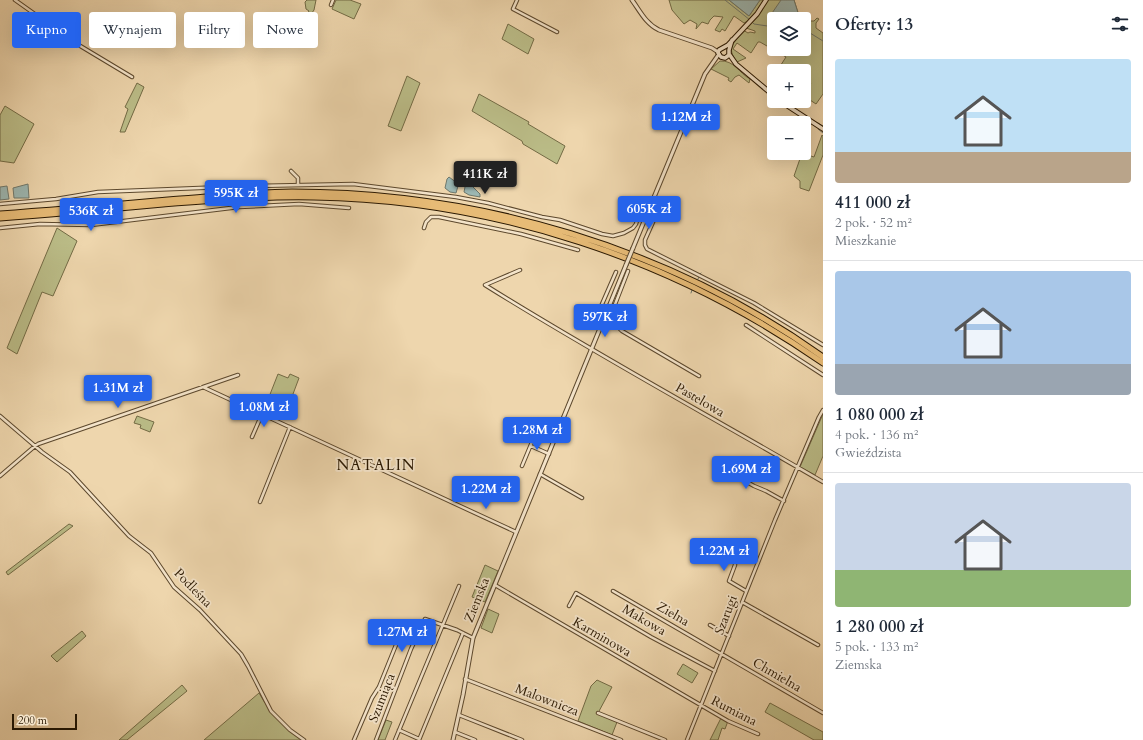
<!DOCTYPE html>
<html lang="pl">
<meta charset="utf-8">
<style>
body{margin:0;font-family:Cardo,serif;background:#f2f2f3;color:#1f2937;height:100vh;display:flex;flex-direction:column;font-size:15px;white-space:nowrap}
*{box-sizing:border-box;margin:0}
p{font-size:13px;color:#747a83}
.icon{flex:none;width:22px;height:22px;fill:none;stroke:currentColor;stroke-width:2;stroke-linecap:round;stroke-linejoin:round}
.map{position:relative;flex:1;overflow:hidden}
.drawer{display:flex;flex-direction:column;background:#fff;width:320px}
.drawer>*{flex:none}
.top-card{position:absolute;left:12px;top:12px;width:380px;height:36px;display:flex;gap:8px}
.fabs{position:absolute;left:767px;top:12px;display:grid;gap:8px}
.fabs a{display:grid;place-items:center;width:44px;height:44px;border-radius:4px;background:#fff;box-shadow:0 4px 16px #0002;font-size:20px}
.scale{position:absolute;left:12px;bottom:10px;width:65px;box-sizing:border-box;padding-left:4px;border:2px solid #2b1902;border-top:0;font-size:11px;line-height:14px;white-space:nowrap;color:#2b1902;-webkit-text-stroke:3px #f4e4ca;paint-order:stroke}
.price{position:absolute;translate:-50% -34px;padding:0 9px;border-radius:4px;background:#2563eb;color:#fff;font-size:13px;line-height:26px;filter:drop-shadow(0 1px 2px #0008)}
.price::after{content:'';position:absolute;left:50%;top:24px;width:12px;height:9px;margin-left:-6px;background:inherit;clip-path:polygon(0 0,100% 0,50% 100%)}
.price.on{background:#222;color:#fff}
ul{padding:0;list-style:none}
li{display:grid;align-content:center;gap:8px;height:212px;padding:0 12px}
li+li{border-top:1px solid #e0e1e3}
li span{display:grid;place-items:center;height:124px;border-radius:4px;color:#555}
li>.icon{margin-inline-start:auto}
span .icon{width:72px;height:72px;fill:#fffc;stroke-width:1}
li b{font-size:17px}
h2{display:flex;justify-content:space-between;align-items:center;height:48px;padding:0 12px;font-size:17px}
.tag{padding:0 14px;border-radius:4px;background:#fff;box-shadow:0 4px 16px #0002;font-size:14px;line-height:36px}
.tag.on{background:#2563eb;color:#fff}
main{display:flex;flex:1;min-height:0}
.map>svg:first-child{display:block}
.green{fill:#bbbd88;stroke:#736b45}
.water{fill:#9cb7b2;stroke:#6f786c}
.lines{fill:none;stroke-linecap:round;stroke-linejoin:round}
.stream{stroke:#6f786c;stroke-width:1}
.minor-casing{stroke:#5c482d;stroke-width:4.5}
.tertiary-casing{stroke:#5c482d;stroke-width:5}
.secondary-casing{stroke:#2b1902;stroke-width:5.5}
.motorway-casing{stroke:#2b1902;stroke-width:7}
.minor{stroke:#f4e4ca;stroke-width:2.5}
.tertiary{stroke:#f4e4ca;stroke-width:3}
.secondary{stroke:#f4e4ca;stroke-width:3.5}
.motorway{stroke:#e7bb76;stroke-width:5}
.tertiary-bridge-casing{stroke:#5c482d;stroke-width:5;stroke-linecap:butt}
.tertiary-bridge{stroke:#f4e4ca;stroke-width:3}
.labels{text-anchor:middle;dominant-baseline:central;stroke-width:3.5;stroke-linejoin:round;paint-order:stroke}
.street-label{font-size:13px;fill:#2b1902;stroke:#f4e4ca}
.quarter-label{font-size:15px;letter-spacing:1px;fill:#2b1902;stroke:#f4e4ca}
</style>
<main>
<div class="map">
<svg width="823" height="740" viewBox="0 0 823 740">
<rect width="100%" height="100%" fill="#eed6ad"/>
<filter id="stains"><feTurbulence type="fractalNoise" baseFrequency=".005" numOctaves="4"/><feColorMatrix values="0 0 0 0 .2 0 0 0 0 .09 0 0 0 0 .02 0 0 0 .5 -.17"/></filter>
<radialGradient id="worn" r=".72"><stop offset=".6" stop-color="#630" stop-opacity="0"/><stop offset="1" stop-color="#630" stop-opacity=".3"/></radialGradient>
<path class="green" d="M307,0H316L314,10L309,17L306,16L309,11L306,9L305,2Z
M336,0H350L361,4L354,19L332,9Z
M669,0H729L749,16L760,0H794L800,19H774V49H804V19H802L806,17L810,21H814L817,18L819,19L816,23V28L823,33V94L816,104L804,96V92L811,83L804,76V71H777L786,57L760,42H758L751,53L737,43L733,49L746,58L737,62C725,46 735,44 743,30L748,33L750,32L755,33V31L746,28L748,21L744,23L734,16L725,31L722,29L720,32L715,30L723,17L714,16L710,20L708,24L702,22L696,29L697,24L690,20L684,24L672,10Z
M508,24L534,39L528,54L502,39Z
M720,61C734,60 739,73 750,79L749,83L739,75L735,77L731,82L728,80L729,78L711,69Z
M407,76L420,83L401,131L388,126Z
M137,83L144,87L125,132H120L128,109L125,107Z
M479,94L529,122L528,124L565,146L557,164L523,144L522,141L472,111Z
M5,106L34,124L14,163L0,161V115Z
M822,135L823,136V155L809,191L800,188V181L794,176L802,153L814,157Z
M57,228L77,241L53,296L42,292L17,354L7,348Z
M278,374L288,378L290,374L299,378L287,410L267,402Z
M823,414V456L815,475L800,467Z
M137,416L154,422L150,432L140,428L141,425L134,423Z
M69,524L73,526L8,575L6,572Z
M485,565L498,571L485,602L472,597Z
M488,609L499,614L492,633L481,628Z
M82,631L86,636L57,662L51,656Z
M683,664L698,673L692,683L677,674Z
M597,680L612,687L598,713L617,722L612,735L578,721L591,686Z
M182,685L187,691L127,740H119Z
M259,693C270,713 284,727 302,740H204Z
M770,703L823,732V740H814L765,712Z
M721,718L728,721L725,729L722,728L718,740H710Z
M386,720L392,722L385,740H378Z"/>
<path class="water" d="M729,0H760L749,16Z
M781,0H794L800,19H774V20L768,19Z
M449,177L457,183L458,186L456,193L450,192L445,188L447,179Z
M467,181L480,194V197L469,195L464,192L466,182Z
M28,184L29,198H14L13,188Z
M7,186L9,199L0,200V187Z"/>
<g class="lines">
<path class="stream" d="M725,0L750,20
M752,22L754,24L774,27
M804,32L810,33L823,41
M818,123L823,126
M818,129L823,133
M700,274L701,273
M698,279L699,277
M691,293L692,290"/>
<defs>
<path id="minor" d="M15,0L77,44L132,77
M517,0L513,9L557,32
M331,5L333,0
M291,171L298,178V185
M0,204L56,199L98,192L250,186L353,184L456,197L488,203L542,217L560,220L602,234L613,236L624,233L633,228L636,224L641,207L645,205L655,209L657,213L645,240V245L647,249L754,303L823,345
M0,228L40,224L91,225L239,207L299,204L349,208
M424,228L426,222L431,217H439L521,234L578,250
M520,270L485,285C595,354 710,416 823,482
M616,272L599,311C601,315 608,319 613,318L615,315L613,310L614,307L628,271
M613,318L616,325L622,331L699,376
M746,325L823,375
M203,387L516,532
M0,416L42,452L70,472L129,536L151,553L174,587L200,610L241,654L248,666L271,711L290,730L304,740
M252,437L262,414
M531,446L549,454
M717,465L754,486L766,491L784,501
M522,466L537,430
M540,474L582,498
M0,476L35,446L38,444L238,375
M260,502L290,427
M705,543L735,561V565L729,581L746,591
M495,585L728,721L758,734
M613,591L823,713
M742,602L818,645
M569,606L576,593L651,637L715,671
M710,625L729,636
M465,679L621,740
M598,713L665,740
M459,715L522,740
M399,730L419,739
M455,732L475,740
M354,740L372,698L379,687L400,635
M376,740L411,649L425,619L457,630L473,638
M395,740L459,586
M419,740L463,633
M687,740L775,520L819,417L823,410"/>
<path id="tertiary" d="M632,0C640,11 646,24 659,30L712,48L718,52
M633,248L705,74L719,54
M453,740L463,695L473,638L626,265"/>
<path id="secondary" d="M732,40L729,50V55L725,58L721,57L718,53L719,50L728,45L757,14L766,0
M729,54L736,64L774,96
M780,101L823,129"/>
<path id="motorway" d="M0,214C56,210 112,205 168,200C209,197 251,193 292,192C480,192 670,248 823,357
M0,218C54,214 109,209 163,204C214,200 264,196 314,197C496,200 674,259 823,363"/>
</defs>
<use href="#minor" class="minor-casing"/>
<use href="#tertiary" class="tertiary-casing"/>
<use href="#secondary" class="secondary-casing"/>
<use href="#motorway" class="motorway-casing"/>
<use href="#minor" class="minor"/>
<use href="#tertiary" class="tertiary"/>
<use href="#secondary" class="secondary"/>
<use href="#motorway" class="motorway"/>
<defs>
<path id="tertiary-bridge" d="M626,265L633,248"/>
</defs>
<use href="#tertiary-bridge" class="tertiary-bridge-casing"/>
<use href="#tertiary-bridge" class="tertiary-bridge"/>
</g>
<g class="labels">
<g class="street-label">
<text transform="translate(700 400) rotate(30)">Pastelowa</text>
<text transform="translate(193 588) rotate(46)">Podleśna</text>
<text transform="translate(477 600) rotate(-68)">Ziemska</text>
<text transform="translate(673 614) rotate(30)">Zielna</text>
<text transform="translate(726 615) rotate(-69)">Szarugi</text>
<text transform="translate(644 620) rotate(30)">Makowa</text>
<text transform="translate(602 637) rotate(30)">Karminowa</text>
<text transform="translate(777 675) rotate(30)">Chmielna</text>
<text transform="translate(382 698) rotate(-69)">Szumiąca</text>
<text transform="translate(547 700) rotate(21)">Malownicza</text>
<text transform="translate(734 711) rotate(27)">Rumiana</text>
</g>
<g class="quarter-label">
<text x="376" y="465">NATALIN</text>
</g>
</g>
<rect width="100%" height="100%" filter="url(#stains)"/>
<rect width="100%" height="100%" fill="url(#worn)"/>
</svg>
<div class="fabs">
<a><svg class="icon" aria-label="layers" viewBox="0 0 24 24"><path d="M12 4l9 5-9 5-9-5zM3 14l9 5 9-5"/></svg></a>
<a>+</a>
<a>−</a>
</div>
<div class="scale">200 m</div>
<b class="price" style="left:686px;top:138px">1.12M zł</b>
<b class="price on" style="left:485px;top:195px">411K zł</b>
<b class="price" style="left:236px;top:214px">595K zł</b>
<b class="price" style="left:649px;top:230px">605K zł</b>
<b class="price" style="left:91px;top:232px">536K zł</b>
<b class="price" style="left:605px;top:338px">597K zł</b>
<b class="price" style="left:118px;top:409px">1.31M zł</b>
<b class="price" style="left:264px;top:428px">1.08M zł</b>
<b class="price" style="left:537px;top:451px">1.28M zł</b>
<b class="price" style="left:746px;top:490px">1.69M zł</b>
<b class="price" style="left:486px;top:510px">1.22M zł</b>
<b class="price" style="left:724px;top:572px">1.22M zł</b>
<b class="price" style="left:402px;top:653px">1.27M zł</b>
<div class="top-card">
<a class="tag on">Kupno</a>
<a class="tag">Wynajem</a>
<a class="tag">Filtry</a>
<a class="tag">Nowe</a>
</div>
</div>
<section class="drawer">
<h2>Oferty: 13<svg class="icon" aria-label="filters" viewBox="0 0 24 24"><path d="M4 7h16M4 17h16"/><circle cx="9" cy="7" r="2"/><circle cx="15" cy="17" r="2"/></svg></h2>
<ul>
<li><span style="background:linear-gradient(#bfe0f5 75%,#b9a48a 0)"><svg class="icon" aria-label="home" viewBox="0 0 24 24"><path d="M3 11l9-7 9 7M6 9v11h12V9"/></svg></span><div><b>411 000 zł</b><p>2 pok. · 52 m²</p><p>Mieszkanie</p></div></li>
<li><span style="background:linear-gradient(#a9c7e8 75%,#9aa5b1 0)"><svg class="icon" aria-label="home" viewBox="0 0 24 24"><path d="M3 11l9-7 9 7M6 9v11h12V9"/></svg></span><div><b>1 080 000 zł</b><p>4 pok. · 136 m²</p><p>Gwieździsta</p></div></li>
<li><span style="background:linear-gradient(#c9d6e8 70%,#8fb573 0)"><svg class="icon" aria-label="home" viewBox="0 0 24 24"><path d="M3 11l9-7 9 7M6 9v11h12V9"/></svg></span><div><b>1 280 000 zł</b><p>5 pok. · 133 m²</p><p>Ziemska</p></div></li>
</ul>
</section>
</main>
